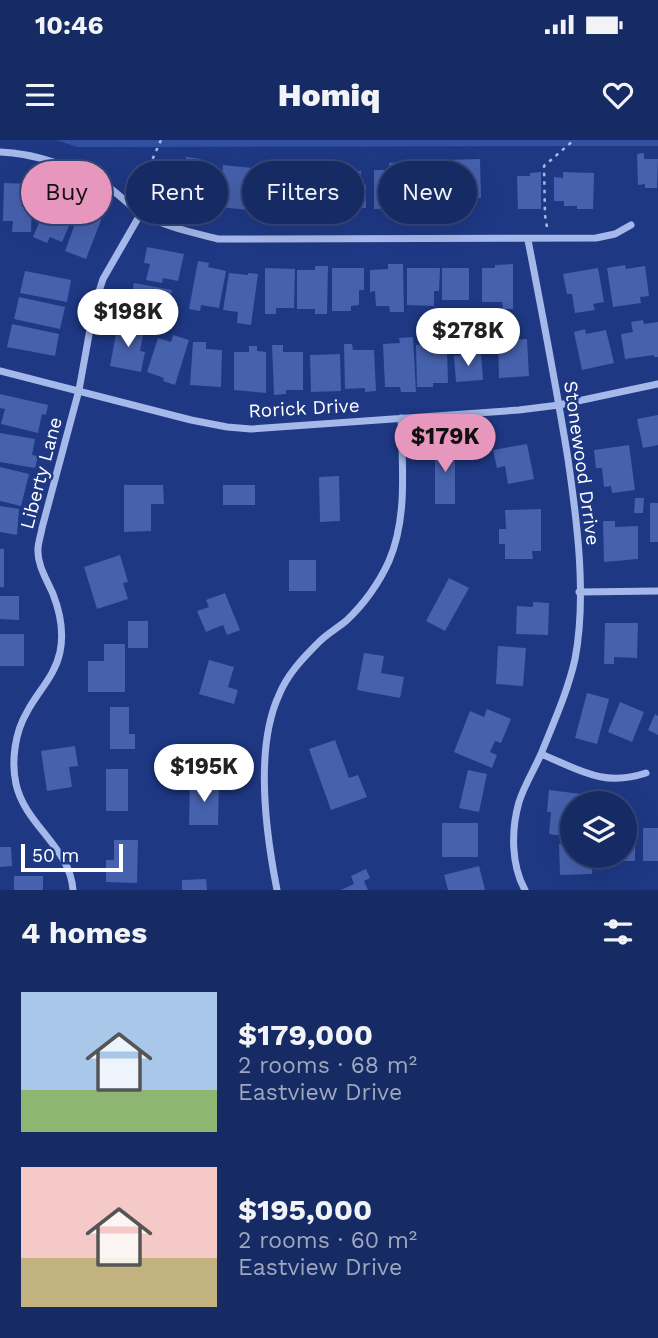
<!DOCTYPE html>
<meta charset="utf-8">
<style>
body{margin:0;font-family:"Work Sans",sans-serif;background:#23366c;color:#f1f3f6;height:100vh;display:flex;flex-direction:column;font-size:26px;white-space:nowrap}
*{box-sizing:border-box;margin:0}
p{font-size:23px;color:#9ea7be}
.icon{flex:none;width:38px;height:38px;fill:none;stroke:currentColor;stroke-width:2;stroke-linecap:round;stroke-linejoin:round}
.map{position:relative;height:750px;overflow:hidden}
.side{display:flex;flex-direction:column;background:#162a63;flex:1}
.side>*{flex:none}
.top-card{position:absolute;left:21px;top:21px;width:616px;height:63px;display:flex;gap:14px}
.controls{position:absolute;left:560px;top:651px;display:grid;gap:14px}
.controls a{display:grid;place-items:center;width:77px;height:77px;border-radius:50%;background:#162a63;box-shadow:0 7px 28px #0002,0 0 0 2px #354678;font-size:35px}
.scale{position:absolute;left:21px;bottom:18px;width:102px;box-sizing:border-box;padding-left:7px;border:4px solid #fff;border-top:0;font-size:19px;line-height:24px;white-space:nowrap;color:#fff;-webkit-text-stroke:5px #1e3884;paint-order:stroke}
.price{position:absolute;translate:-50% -60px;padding:0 16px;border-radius:24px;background:#fff;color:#222;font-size:23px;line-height:46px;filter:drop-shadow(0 2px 4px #0008)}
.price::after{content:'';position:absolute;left:50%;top:42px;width:21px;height:16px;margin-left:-10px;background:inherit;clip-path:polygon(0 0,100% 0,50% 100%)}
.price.active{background:#e797bd;color:#111}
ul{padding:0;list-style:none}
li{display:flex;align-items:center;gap:21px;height:175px;padding:0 21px}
li span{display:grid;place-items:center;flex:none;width:196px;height:140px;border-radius:0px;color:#555}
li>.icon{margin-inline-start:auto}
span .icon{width:84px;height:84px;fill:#fffc;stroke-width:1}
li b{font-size:30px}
h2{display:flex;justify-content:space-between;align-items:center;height:84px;padding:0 21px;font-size:30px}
.pill{padding:0 24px;border-radius:32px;background:#162a63;box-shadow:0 7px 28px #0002,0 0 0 2px #354678;font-size:24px;line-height:63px}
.pill.active{background:#e797bd;color:#111}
.status{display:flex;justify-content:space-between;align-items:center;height:49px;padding:0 35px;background:#162a63;direction:ltr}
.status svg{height:19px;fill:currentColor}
header{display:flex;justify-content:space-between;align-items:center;height:91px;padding:0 21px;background:#162a63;font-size:32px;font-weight:800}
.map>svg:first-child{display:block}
.green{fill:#3250a2}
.building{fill:#4661ad}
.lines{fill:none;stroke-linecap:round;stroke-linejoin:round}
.path{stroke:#a5b8ea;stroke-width:2.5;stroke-dasharray:3.5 5;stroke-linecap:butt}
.street{stroke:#a5b8ea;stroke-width:7}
.labels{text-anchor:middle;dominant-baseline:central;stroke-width:5;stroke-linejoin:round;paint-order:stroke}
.street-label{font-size:19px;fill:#fff;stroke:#1e3884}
</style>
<div class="status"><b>10:46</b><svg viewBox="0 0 49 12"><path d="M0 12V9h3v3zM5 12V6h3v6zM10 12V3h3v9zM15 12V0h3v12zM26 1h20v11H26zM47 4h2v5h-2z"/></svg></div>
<header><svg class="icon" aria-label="menu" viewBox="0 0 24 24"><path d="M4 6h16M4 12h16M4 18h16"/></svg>Homiq<svg class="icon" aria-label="heart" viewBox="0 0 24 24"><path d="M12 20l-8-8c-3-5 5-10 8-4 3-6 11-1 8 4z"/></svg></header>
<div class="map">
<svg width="658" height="750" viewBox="0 0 658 750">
<rect width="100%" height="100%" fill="#1e3884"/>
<path class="green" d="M56,0H658V6L77,7Z"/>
<path class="building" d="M644,13V19H658L657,48H645V44L638,45L637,14Z
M186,17L201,19L200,25L215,27L211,63L181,60Z
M480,19L481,58H474V63L460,64V59H446L445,20Z
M403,22L404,68L374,69V30H389V23Z
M335,24H348V31H361V45H366V68H349V73H335Z
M223,25L252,28L248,70L219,67Z
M260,25H274V33L291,32L292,69L261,70Z
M300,31L331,32V73H316V68L299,67Z
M407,31H435V46H441V68L408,69Z
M541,32V69H518L517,36H530V33Z
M563,32L594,33L593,69H577V66H564V61H554V37L563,38Z
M4,43L33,44L31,92H12L13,81H3Z
M52,52L61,56L59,60L77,68L62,102L50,97L47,103L33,97Z
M81,67L103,75L86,119L65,111Z
M147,107L184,114L178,141L163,138L162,143L146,140L150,124L144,123Z
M198,121L209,123L208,127L226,131L219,168L201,165L200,171L189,169Z
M388,124H403L404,172H390L389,166H376L375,151L370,152V130L388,129Z
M513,124V169H503L502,162H482V128H495V125Z
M625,125L626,129L645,126L649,156L640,157L641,163L613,167L607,128Z
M315,126H328L327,174H315V169H297V130H315Z
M265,128L295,129L294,168H276V174H265Z
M332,128H364V150H359V165L351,166V171H332Z
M407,128H440L439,151H434V166L407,165Z
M442,128H469V160H442Z
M598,128L604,162L593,164L595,170L575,173L572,154H567L563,134Z
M25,131L71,140L67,162L20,153Z
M229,133L248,135V133L258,134L251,185L237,183L238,172L223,170Z
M134,143L172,150L167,179L125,171L128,158L131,159Z
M19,157L65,167L60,189L14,179Z
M643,180L644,184L658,182V217H654V215L625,219L621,194L633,192L631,182Z
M118,183L133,186L132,192L143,195L140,211L145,212L141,232L110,226Z
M12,184L59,194L55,216L7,207Z
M585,189L586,194L606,190L614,223L582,230L574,192Z
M173,195L189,200L175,245L163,241L164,238L147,232L158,198L171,202Z
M413,197L416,252H401L400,247H385L383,204L400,203L399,198Z
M527,199L529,236L499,238L498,200Z
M193,202H206V209L222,210L221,247L190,245Z
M344,204H352L353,210H374L376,251L365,252V248L345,249Z
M425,204V211H447L448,243H433V247H417L416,205Z
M272,205H283V212H303V250H286V254L274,255Z
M249,206H257V211L266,212V253L234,250V212H249Z
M340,214L341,251L311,252L310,215Z
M481,214L483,240L456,242L454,216Z
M0,254L48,265L46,275L42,274L38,293L1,284L5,269L0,268Z
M658,275V305L643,308L637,279Z
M0,293L35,299L32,315L38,316L35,328L0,322Z
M435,304H455V364H435Z
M527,304L534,339L508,344L505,326L497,328L493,310Z
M629,305L635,350L612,353L611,346L604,347L602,328H596L594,310Z
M0,327L29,334L21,366L0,361Z
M339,336L340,381L320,382L319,337Z
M124,345H163L164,364H151V391L124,392Z
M223,345H255V365H223Z
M635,358H644L643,373H634Z
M650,363H658V402H650Z
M0,366L19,369L17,395L0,392Z
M541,369V411H532L533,419H505V404H499V389H506L505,370Z
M603,381H615V387L638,386V419L604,422Z
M0,409H4V447H0Z
M120,415L128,442L123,443L128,459L97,469L84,427Z
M289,420H316V451H289Z
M449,438L469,448L445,491L426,481Z
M225,453L240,490L227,495L223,485L206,492L197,471L209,467L206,460Z
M0,456H19V480L0,479Z
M533,462L549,463L548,495L516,494L517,466L533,467Z
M128,481H148V508H128Z
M605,483H638L637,518L614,517V524H604Z
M0,494H24V526H0Z
M104,504H125V552H88V521H104Z
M498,506L526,508L523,546L496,544Z
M364,513L384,516L381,533L404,537L400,558L357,550Z
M209,520L234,527L228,547L238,550L234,564L199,554Z
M587,553L609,559L597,604L575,598Z
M620,562L644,572L632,602L608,592Z
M110,567H129V594H135V609H110Z
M487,569L511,579L501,603L495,601L490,612L497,615L492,628L454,612L470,571L484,577Z
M655,574L658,576V595L648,590Z
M335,600L349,638L358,635L367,657L331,670L309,609Z
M75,606L78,626L69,627L72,647L47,651L41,611Z
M106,629H128V671H106Z
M468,630L487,634L479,672L459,668Z
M190,644H219L218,685H189Z
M549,650L581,654L580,663H572V690L564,689L563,696L549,694L551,672H547Z
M625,680H635V721H608V716H625Z
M442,683H478V717H442Z
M643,688H658V721H643Z
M114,700H138L137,743L106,742V720H114Z
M559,704H572V716H592V734L560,735Z
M0,707H11L12,726L0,727Z
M479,726L485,750H448L444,735Z
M366,729L370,738L364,741L368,750H341L354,744L351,736Z
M14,736H43V750H14Z
M206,739L207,750H182V740Z"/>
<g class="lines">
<path class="path" d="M132,56L149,27L161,0
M547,87L545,75L544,26L574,0"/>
<path class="street" d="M0,12C35,13 77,28 107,46C119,54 129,66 141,73C165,87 191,92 218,99L596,98L615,94L631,85
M0,231L191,280L227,287L251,289L519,270L559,265L658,244
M579,452L658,451
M541,614C580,630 603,647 646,633
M73,750C70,707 25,685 16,644C11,621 15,592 27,572C38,551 55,536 60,512C64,493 60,472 53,454C47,440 37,425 38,409C38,403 41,395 42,388L79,250L94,167L103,139L141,73
M277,750C266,694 254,609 279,555C287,535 302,519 317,504C325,495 336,489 346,481C364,464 379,443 389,421C408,377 402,324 401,278
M525,750C511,725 511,690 519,662C524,646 534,630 541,614C553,584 568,551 575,519C587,456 577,381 568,319C556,245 542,172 528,100"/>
</g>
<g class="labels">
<g class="street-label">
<text transform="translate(304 268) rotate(-3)">Rorick Drive</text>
<text transform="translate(582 323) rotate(82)">Stonewood Drrive</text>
<text transform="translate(41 333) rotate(-75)">Liberty Lane</text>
</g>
</g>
</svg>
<div class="controls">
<a><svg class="icon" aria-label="layers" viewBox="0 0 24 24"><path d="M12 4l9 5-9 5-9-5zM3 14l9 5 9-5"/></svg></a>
</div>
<div class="scale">50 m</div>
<b class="price" style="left:128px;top:209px">$198K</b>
<b class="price" style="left:468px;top:228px">$278K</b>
<b class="price active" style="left:445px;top:334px">$179K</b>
<b class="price" style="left:204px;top:664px">$195K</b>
<div class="top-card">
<a class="pill active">Buy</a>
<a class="pill">Rent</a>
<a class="pill">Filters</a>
<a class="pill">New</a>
</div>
</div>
<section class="side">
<h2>4 homes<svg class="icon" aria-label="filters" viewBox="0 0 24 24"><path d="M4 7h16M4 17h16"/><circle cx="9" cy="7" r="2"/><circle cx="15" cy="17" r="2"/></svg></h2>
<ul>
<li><span style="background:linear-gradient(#a9c7e8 70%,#8fb573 0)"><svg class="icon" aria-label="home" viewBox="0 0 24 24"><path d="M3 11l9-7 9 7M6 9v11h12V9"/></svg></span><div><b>$179,000</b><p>2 rooms · 68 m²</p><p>Eastview Drive</p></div></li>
<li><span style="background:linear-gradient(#f6c9c9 65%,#c2b280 0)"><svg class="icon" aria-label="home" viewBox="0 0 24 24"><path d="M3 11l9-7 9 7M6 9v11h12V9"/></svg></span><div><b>$195,000</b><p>2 rooms · 60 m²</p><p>Eastview Drive</p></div></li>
</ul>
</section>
